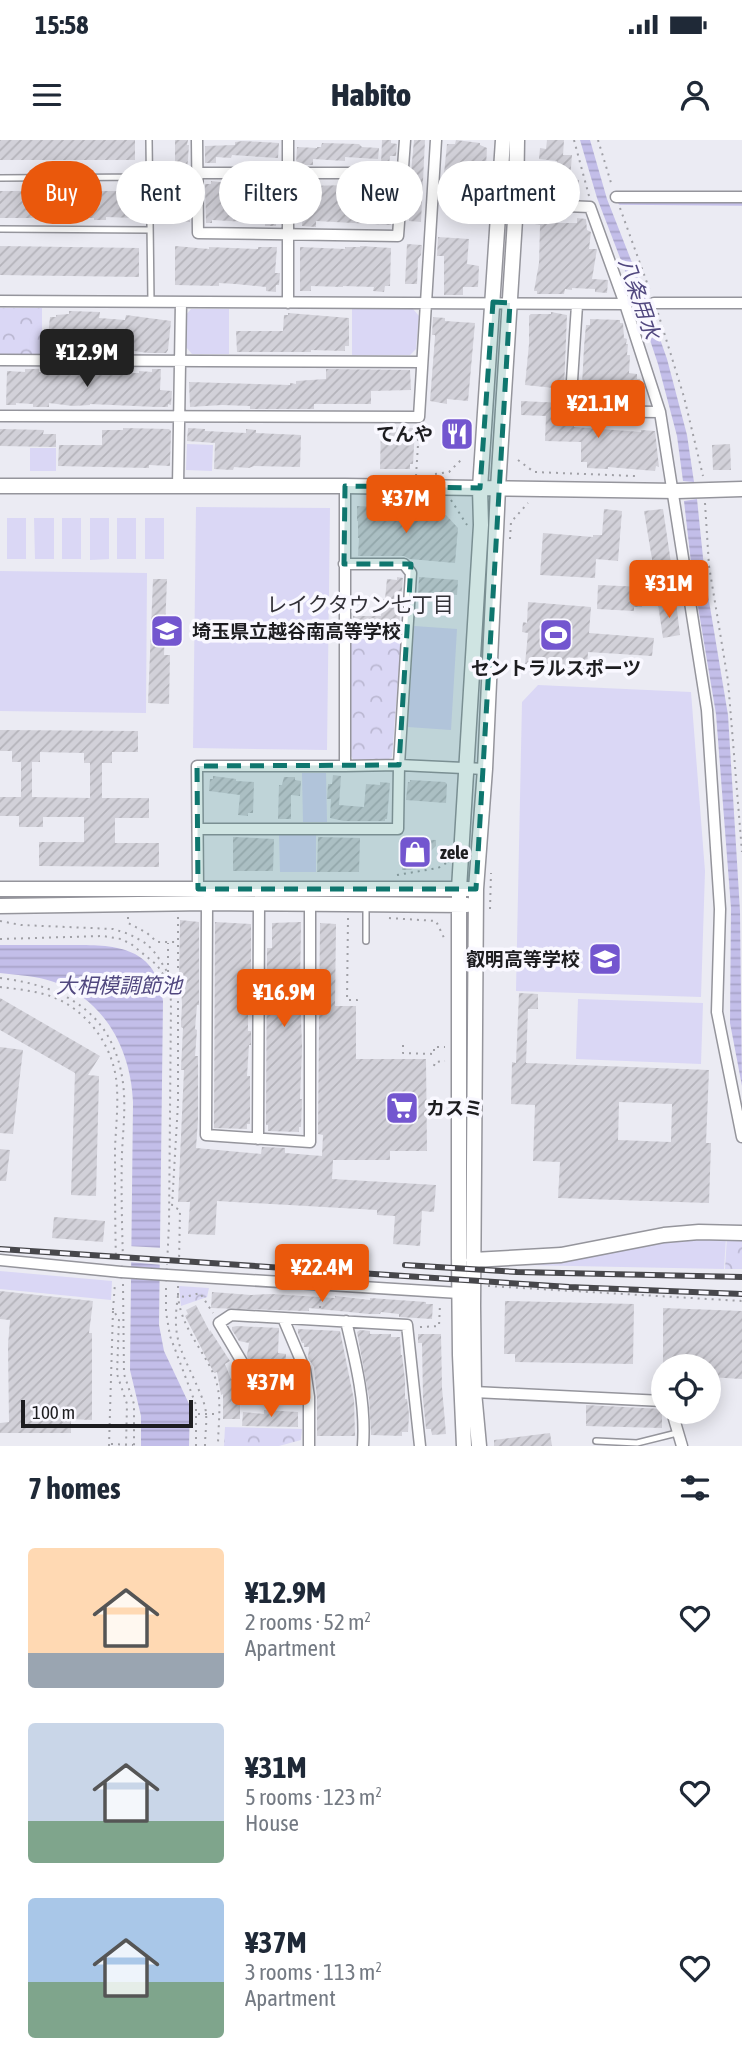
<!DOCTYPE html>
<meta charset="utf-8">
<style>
body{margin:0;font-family:"Asap Condensed","Noto Sans JP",sans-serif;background:#f2f2f3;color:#1f2937;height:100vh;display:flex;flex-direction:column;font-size:26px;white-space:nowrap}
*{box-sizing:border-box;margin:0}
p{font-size:23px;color:#747a83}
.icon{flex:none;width:38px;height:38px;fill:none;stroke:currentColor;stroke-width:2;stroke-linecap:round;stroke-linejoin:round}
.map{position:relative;height:1306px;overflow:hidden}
.side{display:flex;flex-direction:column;background:#fff;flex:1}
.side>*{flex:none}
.banner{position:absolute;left:21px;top:21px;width:700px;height:63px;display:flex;gap:14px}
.buttons{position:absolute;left:651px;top:1214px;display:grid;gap:14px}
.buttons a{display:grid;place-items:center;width:70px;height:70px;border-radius:50%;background:#fff;box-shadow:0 4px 18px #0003;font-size:35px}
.scale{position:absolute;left:21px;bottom:18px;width:172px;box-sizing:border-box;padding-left:7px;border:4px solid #1d1d20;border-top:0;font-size:19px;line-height:24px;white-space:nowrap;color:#1d1d20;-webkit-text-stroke:5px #f9f8ff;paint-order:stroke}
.price{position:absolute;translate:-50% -60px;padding:0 16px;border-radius:7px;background:#ea580c;color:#fff;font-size:23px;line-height:46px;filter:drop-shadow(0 2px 4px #0008)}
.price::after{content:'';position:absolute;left:50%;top:42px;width:21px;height:16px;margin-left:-10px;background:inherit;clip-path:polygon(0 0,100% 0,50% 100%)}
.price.active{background:#222;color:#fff}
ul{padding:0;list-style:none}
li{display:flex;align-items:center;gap:21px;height:175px;padding:0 28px}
li span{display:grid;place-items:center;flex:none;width:196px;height:140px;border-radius:7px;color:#555}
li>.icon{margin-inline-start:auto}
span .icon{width:84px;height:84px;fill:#fffc;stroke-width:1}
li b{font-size:30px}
h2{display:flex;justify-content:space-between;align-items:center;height:84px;padding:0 28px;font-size:30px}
.pill{padding:0 24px;border-radius:32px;background:#fff;box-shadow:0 4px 18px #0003;font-size:24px;line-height:63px}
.pill.active{background:#ea580c;color:#fff}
.status{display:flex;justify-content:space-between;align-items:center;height:49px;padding:0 35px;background:#fff;direction:ltr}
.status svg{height:19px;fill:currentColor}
header{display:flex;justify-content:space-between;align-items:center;height:91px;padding:0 28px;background:#fff;font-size:32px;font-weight:800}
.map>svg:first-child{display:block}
.grass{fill:#dad7f5}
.forest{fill:url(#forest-crowns)}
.water{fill:url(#water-rules)}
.pier{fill:#ebebf3}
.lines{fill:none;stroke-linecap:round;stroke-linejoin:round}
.stream{stroke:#c3bee9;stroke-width:3.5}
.building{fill:url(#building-hatch);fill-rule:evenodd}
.service-casing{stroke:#95959c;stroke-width:8}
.minor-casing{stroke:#95959c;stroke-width:13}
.tertiary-casing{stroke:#95959c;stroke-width:17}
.path{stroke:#a0a0a6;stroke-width:2;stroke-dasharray:2 5;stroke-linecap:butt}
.service{stroke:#fff;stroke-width:5}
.minor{stroke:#fff;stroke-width:10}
.tertiary{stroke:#fff;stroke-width:14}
.rail-casing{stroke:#47474b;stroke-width:6}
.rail{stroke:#f9f8ff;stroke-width:3.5;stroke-dasharray:10;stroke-linecap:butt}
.minor-bridge-casing{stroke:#95959c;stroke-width:13;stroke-linecap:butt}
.minor-bridge{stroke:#fff;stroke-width:10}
.marked{fill:#0f766e;fill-opacity:0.2;stroke:#0f766e;stroke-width:5;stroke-dasharray:14 9;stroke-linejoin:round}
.labels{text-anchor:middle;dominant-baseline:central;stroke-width:7;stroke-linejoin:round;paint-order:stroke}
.poi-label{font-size:19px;font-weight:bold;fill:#1d1d20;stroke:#f9f8ff;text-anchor:start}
.water-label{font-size:21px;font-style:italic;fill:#51487f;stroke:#f9f8ff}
.neighbourhood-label{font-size:21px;fill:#323137;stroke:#f9f8ff}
</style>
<div class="status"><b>15:58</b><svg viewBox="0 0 49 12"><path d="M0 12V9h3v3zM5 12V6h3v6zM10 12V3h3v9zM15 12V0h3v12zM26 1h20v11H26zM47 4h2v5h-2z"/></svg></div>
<header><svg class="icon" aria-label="menu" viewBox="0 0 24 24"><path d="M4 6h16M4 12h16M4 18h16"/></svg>Habito<svg class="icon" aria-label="person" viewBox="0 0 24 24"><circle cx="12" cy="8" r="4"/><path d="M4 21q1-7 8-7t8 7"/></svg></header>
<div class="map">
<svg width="742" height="1306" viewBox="0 0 742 1306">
<defs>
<pattern id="forest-crowns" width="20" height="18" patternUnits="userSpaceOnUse" patternTransform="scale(1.75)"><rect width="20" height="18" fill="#dad7f5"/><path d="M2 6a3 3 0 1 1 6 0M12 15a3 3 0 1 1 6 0" fill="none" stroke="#bbb8d2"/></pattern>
<pattern id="water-rules" width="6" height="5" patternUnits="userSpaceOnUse" patternTransform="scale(1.75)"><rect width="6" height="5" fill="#c3bee9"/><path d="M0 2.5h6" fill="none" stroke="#a7a3c8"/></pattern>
<pattern id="building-hatch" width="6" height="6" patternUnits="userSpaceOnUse" patternTransform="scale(1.75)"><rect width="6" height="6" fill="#d2d1d9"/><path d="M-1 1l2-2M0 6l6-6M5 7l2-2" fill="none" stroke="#b4b3ba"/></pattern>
</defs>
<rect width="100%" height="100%" fill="#ebebf3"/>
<path class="grass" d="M191,169H229V214H192L186,207V175Z
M352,169H413L419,176L416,209L410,215H352Z
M187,304L213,305L212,331L186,330Z
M30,308H56V331H30Z
M196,367L330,368L327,610L193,608Z
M7,378H26V419H7Z
M34,378H54V419H35Z
M62,378H81V419H62Z
M90,378H109V419L90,420Z
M117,378H136V419H117Z
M145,378H164V419H145Z
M0,431L147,433L146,573L0,571Z
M414,486L457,489L451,590L408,587Z
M538,545L691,552L705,731L701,857L516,851L522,562Z
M302,633H326L327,682H303Z
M279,694H316V732H280Z
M0,754H324L376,759H0Z
M578,859L703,863L701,924L576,919Z
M726,1097L724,1129L522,1125L579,1117L648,1102Z
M0,1131L112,1141L111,1160L0,1149Z"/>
<path class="forest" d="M0,168H42V215H0Z
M350,499L401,500L392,617L386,621H354L351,616Z
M727,1097H742V1129H725Z
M179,1146L209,1148L207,1157L181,1166Z
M225,1287L302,1289L301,1300L279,1306H224Z"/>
<path class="water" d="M580,0H590L607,59L642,148L667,219L687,295L694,342L683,341L677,296L658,224L639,167L597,58Z
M697,359L705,437L728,575L740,771L742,946L730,883L731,768L716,574L692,431L684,361Z
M0,805C22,805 44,805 66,805C111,805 156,803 163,861L159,1185L164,1211L190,1266L189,1306H141V1276L130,1230L133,962C131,910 105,860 54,842C37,836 18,835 0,833Z"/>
<path class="pier" d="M128,1106L164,1108L163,1125L128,1122Z"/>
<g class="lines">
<path class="stream" d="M620,63L742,64"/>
</g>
<path class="building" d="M0,0H135V20H0Z
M175,0H188L187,5H189L186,45H190V82L175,81Z
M382,0H391V3L397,4L396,16H390L389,25H381Z
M414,0H425L421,82L409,81V77H407Z
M456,0L480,3V5L487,8L483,80L450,78L452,55L442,54L447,4H455Z
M547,0H564L563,15H572L570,39L579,40L577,53H573V57L550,56V53L533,52L534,41H539V37L555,38L557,21L539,19L540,8L546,9Z
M243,1L279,3L278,18L232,15L231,18L216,17V23H205V6L235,5V2Z
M322,3L359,4L362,7L379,8L378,19L345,17V21L313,19V25H296L297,7L317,8V7H321Z
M211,41L235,44V47L280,46V58H277L276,86H265V83L212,80V83H206L205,44H211Z
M363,41L394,43L391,85L316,81V87L302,86L303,59H297V49H302V46L357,45V43Z
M0,51H135V78L106,77V80H94V78H0Z
M535,75L553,76L552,83H577V78L586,79L587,90L591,92L589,109H597L592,139L608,140L607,153L595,152V149L572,148V150L565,149L564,154H537V151H534L539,123L540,85L535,84Z
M438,97L469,99L467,124L479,126L478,147H463V155H444V116H437Z
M407,104L422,105L421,115L418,119L417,144H405Z
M0,106L139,108V137L0,135Z
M175,106L209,109V107L258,109V107H277L275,133H280L279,145H276V152L266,151V147L236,144L219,143V146L175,145Z
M360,106L391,108L390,146H385L384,152L373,151L374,147L343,146V147L311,146V151H300V107L345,109V107H360Z
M69,171L100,172L99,178L125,180L126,175L171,181L168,210L166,213H148L134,211V207L65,206L64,211L52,210L53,206H47L50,177H56V175L69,174Z
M551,172L567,175L564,249L525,245L529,204V176L531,174H551Z
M288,173L349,178V206H345V211L311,210V212H237L236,191H283L284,175H288Z
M433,177L445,178V181L475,183L468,261L447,259V264L430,261L435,197V195H432Z
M590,179L620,180V183H623L624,198L627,199L626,204H628L627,215H630L629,233L637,234V239H640L639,254L645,255L644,264L584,263L586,245H582L584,207L586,185H590Z
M88,228H99V232L117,233H139V231L152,232V229H161L160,250L172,251L171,265L168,264V267H157L90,264V265L73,266L49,263V267H33V264L16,263V265H6L7,231L25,232V229H39V232L59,233L63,230L86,231Z
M326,229L410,230L411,250L371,251V264H314V269H250V266L222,265L190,267L189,242L290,245V243L296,244V241L326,239Z
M521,261L563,263V277L574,279V287L641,292V290L655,291L659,327L656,326L655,331L608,327V329L587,328V322H581V302L545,301L546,276L521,275Z
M446,285L468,287L466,307L457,306V302L445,301Z
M381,287L415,288L413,324H410V329H380Z
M123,288L169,289L171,291L170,326L149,325V328L58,326L59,305H102V290H123Z
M188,288L205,289V291L246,293V289L256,290V293L301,295L300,327L254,326L249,328L234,327L233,330L214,329L215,303L187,301Z
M0,289L44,290L43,294H56V307L0,306Z
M730,304L731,330H713L712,305Z
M357,366L378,367V371L446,375L458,388L455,423L410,419L404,416H358L359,398H358V381H357Z
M604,369L622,371L618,421L596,419L595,438L540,435L543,393L593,397V395H602Z
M663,369L671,423L653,425L644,371Z
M397,437L403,438L398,498L380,497V493L353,492V476H381L382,459H385L387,439L397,440Z
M419,437L458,440L457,455L436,453V455L418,454Z
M153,439H167L164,515H170L169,564L148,563Z
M598,445L643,447L642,467H634V471L597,469Z
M528,462L591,467L589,493L654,498L652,516L588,512L587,529L525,524L528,493L522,492L523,482L527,483Z
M676,462L680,495L663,498L658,464Z
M0,590L138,591V612H112V623H102V658H149V678H115V703H159V727L39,726V702H84V677H43V687H19V676H0V657H21V622H12V611H0ZM40,612L84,613V623H90V658L32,657V622H40Z
M333,635L341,636L339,665L364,667L366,644L380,645V642L390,643L387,679H385V681H344L330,678L331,659H327L328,644H332Z
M213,636L236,639V641L254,642L253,673H248V676L238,675L240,655L209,651L210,639H213Z
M284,637H295V640L301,641L300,656L291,655V679H278L279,645H282Z
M410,640L445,642L447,644L446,663L406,660L408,642H410Z
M233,697L274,699L273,731H233Z
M318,697L360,698L359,732H317Z
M404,699L436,700V706L411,730H402Z
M180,780L199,782V865H197L195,889L197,890L195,916H198V981L196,1008L261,1014L262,1007L285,1008V1013L322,1016L323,995L318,994L320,783L336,784L335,866H356V919H426L427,1011H390V1020H333L332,1039L436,1045L434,1072L422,1071L420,1106L393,1104L395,1076L377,1075V1070L217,1061L215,1095L188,1094L190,1062H178L184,930H181L183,888L181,887V883L182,865L181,843L179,842Z
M215,782L251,784V863L248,862V891H251V905H249L247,936H250V984H247V989L214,988Z
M301,782L300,851L302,907L300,959H302L301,987H299V992L268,991V985H266L267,808H272V783Z
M519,853L538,854V869H528L526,923L709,930L706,1003H711L709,1063L558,1058L560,1022L533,1021L535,965L511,964L512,922L516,923ZM619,962L672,964L671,1002L618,1000Z
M0,858L100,916L88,935L99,936L96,1056L71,1055L75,933L0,890Z
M0,907L23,910L13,994L0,993Z
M0,1009L10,1010L6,1041H0Z
M54,1077L105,1081L103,1102L52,1098Z
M0,1151L93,1161L89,1193H92V1280L71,1279V1293H0V1283L9,1282L8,1205L10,1180L0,1179Z
M212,1152L251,1155L271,1154L335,1158V1156L370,1160V1158L426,1162V1164H433L432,1179L399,1177V1174L381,1172L380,1174H369L309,1168V1171H305L211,1168Z
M505,1161L634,1164L633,1224L515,1222V1214H504Z
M196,1165L210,1192V1190L230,1221L225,1224L231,1239L238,1238L240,1252V1279H223V1254L221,1255L217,1232L214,1233L185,1176L188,1174L186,1170Z
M663,1168L742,1171V1239L709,1237V1227H663Z
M237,1186L279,1188L278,1213L286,1214L285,1235L295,1236L293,1249L255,1248L247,1215L249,1203L239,1201L232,1190V1187Z
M298,1189L340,1191L354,1260L355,1296H317V1257L314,1227L308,1218L309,1207H304V1203H302L298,1193Z
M360,1190L370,1191V1194H391V1197H400L401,1215H402L405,1240V1259H407L409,1274L408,1292H402V1296L371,1295L369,1258L357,1192Z
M418,1194H441L442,1248L446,1294L432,1295L431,1289H426L423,1259L422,1203H418Z
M586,1265L662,1269V1288L586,1286Z
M264,1270L298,1272V1287L242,1286L243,1272L264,1274Z
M550,1293L552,1306H494V1300Z"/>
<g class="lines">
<defs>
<path id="service" d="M149,0L151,162
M0,38L150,37
M0,89L150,90
M366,765V801
M596,1301L637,1303L677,1293"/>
<path id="minor" d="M197,0L198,93L398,96L405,0
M197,33H403
M616,57H742
M516,64L590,67L625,164L660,272L707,570L720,769L717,872L742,997
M0,161L625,164
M288,163V0
M654,163H742
M577,165L570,271L660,272
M0,220L422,222
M0,276L419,277L436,0
M178,346L181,162
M345,626L399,625L485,629
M198,689H398L399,625L411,433L404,424H344
M198,749L197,626H345V346
M207,763L206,995L310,1002V765
M258,999L259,763
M0,1120L121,1132
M167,1135L459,1153
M283,1178L305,1230L309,1257V1306
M346,1181C356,1223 366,1263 363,1306
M474,1252L663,1261
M309,1257L248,1256L247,1243L242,1222L219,1183L231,1175L407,1185L420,1306
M672,1272L682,1306"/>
<path id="tertiary" d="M0,346H345L677,351L742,349
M0,749H468
M0,766L207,763L467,765
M473,1120L561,1115L664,1095L699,1092L742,1093
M464,1306L460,1215L459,1116V749L481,385L480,348L503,0
M479,1306L474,1252L473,1166L476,749L485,629L498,348L516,64L517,0"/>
</defs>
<use href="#service" class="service-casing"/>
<use href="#minor" class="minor-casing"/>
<use href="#tertiary" class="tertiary-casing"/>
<path class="path" d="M574,0L589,56
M598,0L612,46
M620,68L650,151
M658,173L684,257L703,336
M518,320L534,332L635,336
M435,334L449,332L463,318
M416,336L419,289
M451,360L467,385
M705,363L709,426L728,541L742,712
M510,399L511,382L528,363
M397,735L438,728L448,722
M490,769L491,733
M128,777V783L147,793L157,802H177
M178,777V963L172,1066L180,1070L179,1123
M348,778L347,860H357V864
M389,778L436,781L445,800
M0,781L21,785L113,789L129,794L147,804L156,814L168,833V842
M0,799L103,796L121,799L131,804L157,825L168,842L171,861L169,1084L167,1125
M168,832V803
M0,838C65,846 114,873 123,943C126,966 123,990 122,1013C121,1049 122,1085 123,1121
M0,847C17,849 37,851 53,857C86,870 111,903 116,938C119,960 116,985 115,1008C115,1045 115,1083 116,1120
M403,905V913L434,914V907H445
M434,926L435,922L445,921
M123,1144L124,1234L134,1264V1306
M178,1146V1156L185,1157L200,1153L213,1173
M488,1146L742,1161
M166,1148V1172L170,1196L196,1265V1306
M320,1168L321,1156
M113,1170L115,1143
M420,1187L439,1186L440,1164
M198,1274H217
M111,1304L133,1305
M109,1306L113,1170L119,1179L117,1234L127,1264L126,1306
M205,1306C205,1295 207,1283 206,1273C205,1262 199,1251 195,1241C179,1207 172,1195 178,1156C181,1187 202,1208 214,1235C223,1256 218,1284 218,1306"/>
<use href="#service" class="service"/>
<use href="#minor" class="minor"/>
<use href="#tertiary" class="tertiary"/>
<defs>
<path id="rail" d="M0,1109L569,1147L742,1154
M405,1125L517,1132L742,1137"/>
</defs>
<use href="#rail" class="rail-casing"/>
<use href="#rail" class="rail"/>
<defs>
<path id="minor-bridge" d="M121,1132L167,1135"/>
</defs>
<use href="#minor-bridge" class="minor-bridge-casing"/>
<use href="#minor-bridge" class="minor-bridge"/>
</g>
<path class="marked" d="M493,162L510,163L476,749H198L197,626L399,625L411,424H344L345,346L480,348Z"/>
<defs>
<symbol id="restaurant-square" viewBox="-11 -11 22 22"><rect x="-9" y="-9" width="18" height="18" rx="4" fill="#7356cf" stroke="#f9f8ff"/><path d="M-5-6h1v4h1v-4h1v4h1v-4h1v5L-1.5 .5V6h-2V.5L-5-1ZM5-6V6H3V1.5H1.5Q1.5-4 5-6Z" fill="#fff"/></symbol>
<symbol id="school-square" viewBox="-11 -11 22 22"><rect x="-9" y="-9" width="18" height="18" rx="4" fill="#7356cf" stroke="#f9f8ff"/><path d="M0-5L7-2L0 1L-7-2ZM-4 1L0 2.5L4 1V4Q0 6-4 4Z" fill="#fff"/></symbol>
<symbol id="stadium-square" viewBox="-11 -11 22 22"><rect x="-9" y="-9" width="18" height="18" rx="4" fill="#7356cf" stroke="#f9f8ff"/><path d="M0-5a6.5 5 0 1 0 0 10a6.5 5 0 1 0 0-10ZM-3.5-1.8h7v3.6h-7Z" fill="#fff"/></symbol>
<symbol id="shop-square" viewBox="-11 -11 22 22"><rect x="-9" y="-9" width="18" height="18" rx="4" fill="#7356cf" stroke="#f9f8ff"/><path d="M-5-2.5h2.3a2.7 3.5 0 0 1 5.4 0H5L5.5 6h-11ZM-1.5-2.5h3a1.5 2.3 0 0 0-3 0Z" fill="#fff"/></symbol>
<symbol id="supermarket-square" viewBox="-11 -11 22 22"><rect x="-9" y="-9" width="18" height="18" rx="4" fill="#7356cf" stroke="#f9f8ff"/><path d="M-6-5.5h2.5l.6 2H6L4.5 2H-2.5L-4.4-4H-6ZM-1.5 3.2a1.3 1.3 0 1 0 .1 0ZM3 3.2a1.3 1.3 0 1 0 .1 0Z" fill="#fff"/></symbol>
</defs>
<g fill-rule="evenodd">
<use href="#restaurant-square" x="438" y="275" width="38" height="38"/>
<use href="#school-square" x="148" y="472" width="38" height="38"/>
<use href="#stadium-square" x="537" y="476" width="38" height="38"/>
<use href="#shop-square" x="396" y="693" width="38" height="38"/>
<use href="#school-square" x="586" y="800" width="38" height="38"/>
<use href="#supermarket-square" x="383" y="949" width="38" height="38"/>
</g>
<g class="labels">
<g class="poi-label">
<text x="433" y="294" text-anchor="end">てんや</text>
<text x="192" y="491">埼玉県立越谷南高等学校</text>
<text x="556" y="528" text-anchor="middle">セントラルスポーツ</text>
<text x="440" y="712">zele</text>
<text x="580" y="819" text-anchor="end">叡明高等学校</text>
<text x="426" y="968">カスミ</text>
</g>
<g class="water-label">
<text transform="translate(640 158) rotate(71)">八条用水</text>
<text x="119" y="845">大相模調節池</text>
</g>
<g class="neighbourhood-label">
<text x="360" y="464">レイクタウン七丁目</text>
</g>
</g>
</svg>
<div class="buttons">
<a><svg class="icon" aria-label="locate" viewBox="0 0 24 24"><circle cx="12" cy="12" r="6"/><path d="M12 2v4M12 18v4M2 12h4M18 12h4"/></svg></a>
</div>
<div class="scale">100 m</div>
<b class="price active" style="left:87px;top:249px">¥12.9M</b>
<b class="price" style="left:598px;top:300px">¥21.1M</b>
<b class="price" style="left:406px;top:395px">¥37M</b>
<b class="price" style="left:669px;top:480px">¥31M</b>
<b class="price" style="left:284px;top:889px">¥16.9M</b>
<b class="price" style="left:322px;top:1164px">¥22.4M</b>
<b class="price" style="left:271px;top:1279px">¥37M</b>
<div class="banner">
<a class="pill active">Buy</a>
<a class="pill">Rent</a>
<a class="pill">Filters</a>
<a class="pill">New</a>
<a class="pill">Apartment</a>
</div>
</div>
<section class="side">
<h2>7 homes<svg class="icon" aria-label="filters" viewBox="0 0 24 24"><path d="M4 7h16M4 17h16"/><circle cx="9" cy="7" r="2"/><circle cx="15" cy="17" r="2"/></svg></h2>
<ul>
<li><span style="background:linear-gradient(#ffd9b3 75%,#9aa5b1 0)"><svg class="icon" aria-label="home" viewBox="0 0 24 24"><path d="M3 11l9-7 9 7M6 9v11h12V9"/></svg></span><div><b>¥12.9M</b><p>2 rooms · 52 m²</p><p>Apartment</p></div><svg class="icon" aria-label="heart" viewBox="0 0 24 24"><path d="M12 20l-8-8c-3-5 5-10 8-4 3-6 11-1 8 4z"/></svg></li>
<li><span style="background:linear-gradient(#c9d6e8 70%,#7fa58c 0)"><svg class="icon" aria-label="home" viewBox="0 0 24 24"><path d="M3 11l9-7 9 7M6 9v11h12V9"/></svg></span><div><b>¥31M</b><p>5 rooms · 123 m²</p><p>House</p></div><svg class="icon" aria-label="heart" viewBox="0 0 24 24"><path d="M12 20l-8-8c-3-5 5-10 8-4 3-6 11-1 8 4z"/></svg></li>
<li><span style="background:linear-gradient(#a9c7e8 60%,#7fa58c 0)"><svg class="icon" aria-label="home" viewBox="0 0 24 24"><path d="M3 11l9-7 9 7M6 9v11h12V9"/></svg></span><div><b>¥37M</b><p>3 rooms · 113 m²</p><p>Apartment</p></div><svg class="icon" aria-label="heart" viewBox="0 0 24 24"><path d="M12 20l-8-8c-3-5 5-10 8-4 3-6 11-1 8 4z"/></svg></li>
</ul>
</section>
